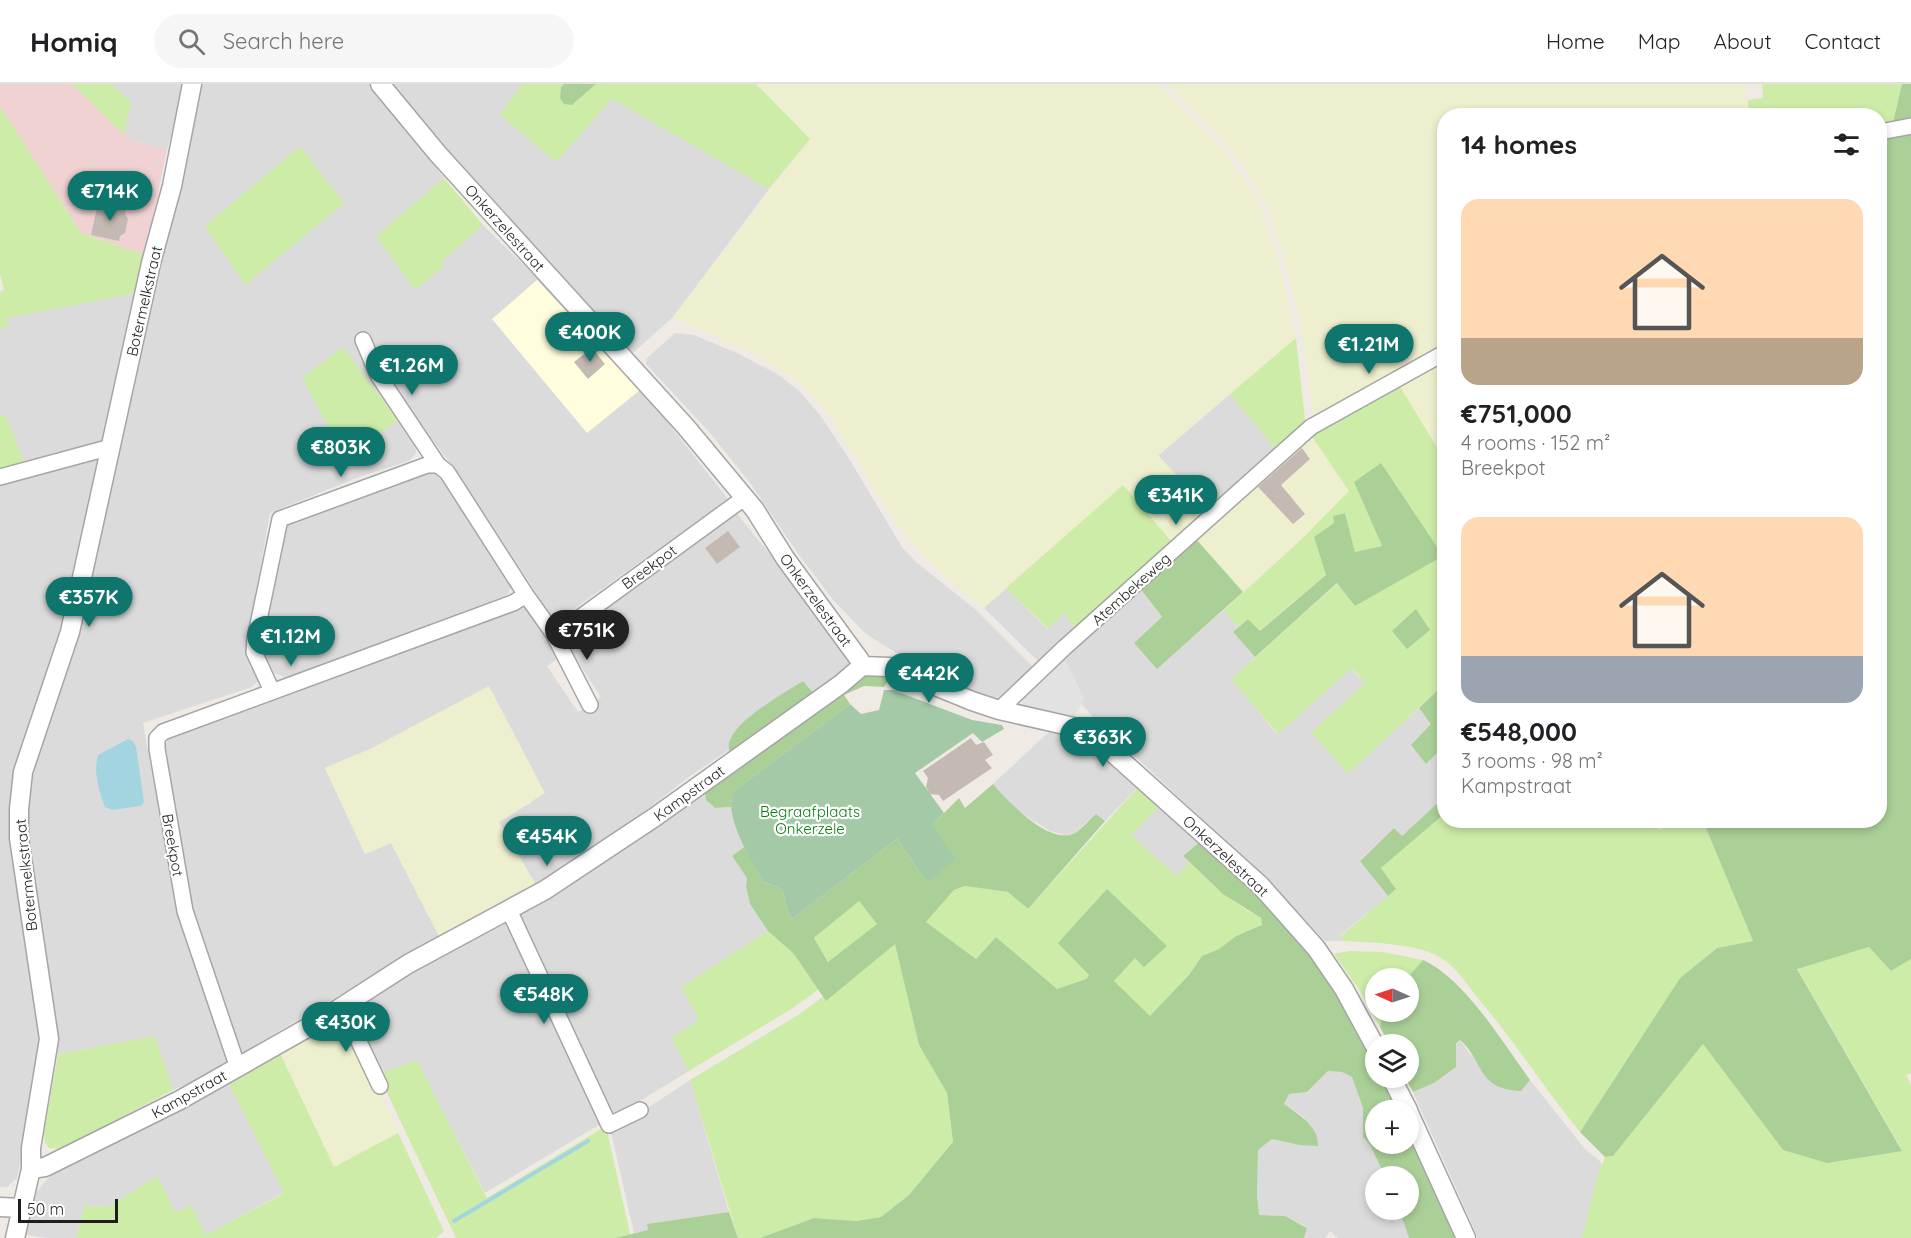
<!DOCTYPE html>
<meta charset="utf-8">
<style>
body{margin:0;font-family:Quicksand,sans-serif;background:#f6f6f6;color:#202124;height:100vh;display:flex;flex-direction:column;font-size:22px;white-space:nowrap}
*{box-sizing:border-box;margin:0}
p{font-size:20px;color:#757577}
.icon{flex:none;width:33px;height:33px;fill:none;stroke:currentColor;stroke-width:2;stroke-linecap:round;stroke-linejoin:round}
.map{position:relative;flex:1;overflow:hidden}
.panel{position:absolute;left:1437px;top:24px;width:450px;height:720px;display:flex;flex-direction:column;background:#fff;border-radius:24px;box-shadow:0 3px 9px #0003}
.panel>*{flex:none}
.needle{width:39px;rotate:273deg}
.tools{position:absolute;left:1365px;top:884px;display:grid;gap:12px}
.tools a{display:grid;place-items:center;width:54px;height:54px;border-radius:50%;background:#fff;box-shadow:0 3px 9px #0003;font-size:30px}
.scale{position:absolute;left:18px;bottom:15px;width:100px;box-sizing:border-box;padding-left:6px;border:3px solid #1e1e1e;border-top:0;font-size:16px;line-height:21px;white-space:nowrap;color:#1e1e1e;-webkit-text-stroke:4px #fff;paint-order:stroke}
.price{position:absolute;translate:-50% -51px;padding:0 14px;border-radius:21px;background:#0f766e;color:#fff;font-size:20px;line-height:39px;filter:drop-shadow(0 2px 3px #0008)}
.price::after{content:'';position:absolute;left:50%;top:36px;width:18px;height:14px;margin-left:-9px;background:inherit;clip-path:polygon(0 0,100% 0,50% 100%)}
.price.current{background:#222;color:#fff}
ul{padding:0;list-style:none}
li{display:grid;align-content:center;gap:12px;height:318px;padding:0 24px}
li span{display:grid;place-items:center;height:186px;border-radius:18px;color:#555}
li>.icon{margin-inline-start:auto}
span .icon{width:108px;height:108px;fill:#fffc;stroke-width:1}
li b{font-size:26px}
h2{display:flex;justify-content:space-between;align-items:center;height:72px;padding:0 24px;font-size:26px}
header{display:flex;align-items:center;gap:36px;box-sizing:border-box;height:84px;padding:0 30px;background:#fff;border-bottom:2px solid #e0e0e0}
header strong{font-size:28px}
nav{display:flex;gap:33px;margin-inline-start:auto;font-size:21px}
.search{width:420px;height:54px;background:#f6f6f6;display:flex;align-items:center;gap:15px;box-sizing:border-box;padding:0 21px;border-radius:33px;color:#757577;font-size:22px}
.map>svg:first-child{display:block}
.residential{fill:#dcdbdb}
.commercial{fill:#f1d2d3}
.education{fill:#fffddd}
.farmland{fill:#eeefce}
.grass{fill:#cdeca7}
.forest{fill:#abd097;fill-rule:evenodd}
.cemetery{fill:#a4c9a7}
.parking{fill:#e2e2e2}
.water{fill:#a2d5df}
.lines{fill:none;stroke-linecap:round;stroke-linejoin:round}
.stream{stroke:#a2d5df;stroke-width:4}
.building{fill:#c4bab3}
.minor-casing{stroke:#a5a5a5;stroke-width:18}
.tertiary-casing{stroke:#a5a5a5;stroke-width:21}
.minor{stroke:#fff;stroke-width:15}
.tertiary{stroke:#fff;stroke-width:18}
.labels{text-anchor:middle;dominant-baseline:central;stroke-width:4.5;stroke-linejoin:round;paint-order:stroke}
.street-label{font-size:15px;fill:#1e1e1e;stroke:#fff}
.park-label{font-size:15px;fill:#07810b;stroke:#fff}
</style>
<header>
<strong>Homiq</strong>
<div class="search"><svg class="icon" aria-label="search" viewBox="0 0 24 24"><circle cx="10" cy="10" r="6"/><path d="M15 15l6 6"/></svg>Search here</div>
<nav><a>Home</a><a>Map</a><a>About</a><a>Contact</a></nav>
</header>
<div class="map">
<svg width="1911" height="1154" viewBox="0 0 1911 1154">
<rect width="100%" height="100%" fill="#efebe4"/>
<path class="residential" d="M111,0H184L167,66L133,57L124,51L130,19Z
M202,0H372L444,94L376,152L415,205L444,182L441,178L483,141L538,195L640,303L728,415L560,535L554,536L459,391L412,329L398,337L415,361L416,369L409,377L356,394L270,429L247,557L258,591L257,598L252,603L143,639L177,830L229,981L173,1006L155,952L58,970L54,927L32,817L24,723Z
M390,0H522L500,32L612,15L769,105L673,233L633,269L492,120Z
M137,209L57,562L20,667L14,691L40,943V970L17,1094L7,1103H0V384L23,378L6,331L0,332V245L8,243L5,234Z
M675,249L694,251L739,270L779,291L799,307L820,331L848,373L902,463L916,478L975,525L1032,582L1001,613L993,614L946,597L915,581L866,550L834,517L797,468L750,399L711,350L646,280V275Z
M1230,310L1276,366L1208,425L1158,372Z
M429,385L442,392L512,500L508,510L499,516L302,588L285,593L274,589L265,577L261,555L285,441Z
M734,426L857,578L813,610L803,597L730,659L729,666L690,692L618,748L536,801L499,738L532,718L370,665L325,684L365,770L391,759L439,852L426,863L380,887L242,969L192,827L167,675L165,662L168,656L173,651L525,523L530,526L562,572L547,582L578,628L601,613L567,561L568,550Z
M1139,503L1162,534L1157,584L1224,526L1238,543L1233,548L1255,573L1232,595L1277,650L1351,584L1365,599L1312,648L1348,689L1419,624L1432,640L1426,679L1444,662V713L1402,752L1394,744L1360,776L1388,812L1340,852L1345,857H1325L1273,801L1094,634L1047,582Z
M1006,504L1048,545L1064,529L1075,545L1038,577L984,524Z
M1053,644L1092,653L1140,701L1105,737L1096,730L1075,749L1065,751L1050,747L1018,727L993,700Z
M705,704L715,724L731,723L744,763L732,772L747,794L746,803L750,820L768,847L681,903L699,936L671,954L689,987L614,1033L609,1029L516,833L596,782Z
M1159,722L1201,757L1183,772L1189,778L1176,792L1131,751Z
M508,836L604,1038L485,1109L417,977L378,990L350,925L382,902Z
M1460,956L1469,969L1521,1007L1530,996L1585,1065L1602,1079L1582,1154H1478L1413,1008L1434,999L1456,983V959Z
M1328,987L1342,988L1352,993L1363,1024V1053L1370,1061L1385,1092H1376V1125H1399L1409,1154H1338L1330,1147L1325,1154H1304L1307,1143L1285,1132L1259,1131L1257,1111L1258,1066L1272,1055L1299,1061L1304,1033L1284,1020L1289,1010L1307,1008Z
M690,996L729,1128L647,1140L648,1146L634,1149L611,1048Z
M228,998L285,1108L206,1151L175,1129L158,1092L108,1123L84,1122L77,1154H48L26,1151L33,1112L50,1092Z"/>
<path class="commercial" d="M0,0H72L133,57L167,66L145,171L81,149L0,22Z"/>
<path class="education" d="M537,196L640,306L587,349L492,235Z"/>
<path class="farmland" d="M756,0H1156L1186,28L1223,65L1251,105L1262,126L1278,174L1296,254L1158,371L1208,426L1171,457L1123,402L984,524L940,489L898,443L831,333L799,298L757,271L673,233L810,55Z
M1166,0H1746L1749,31L1444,32V265L1316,332L1313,331L1301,243L1290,195L1269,126L1246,86L1225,59Z
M1444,277V375L1399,301Z
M1311,351L1349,406L1303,454L1243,508L1195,454Z
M489,602L547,713L545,709L499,738L536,801L439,852L391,759L365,770L325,684L370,665Z
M339,932L371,987L398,1049L334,1083L279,967Z"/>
<path class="grass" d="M72,0H111L131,18L124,51Z
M522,0H564L561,3L572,21L596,0H756L810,55L769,105L612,15L556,78L500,31Z
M1762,0H1902L1893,38L1880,41V32L1749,31L1748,16L1763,14Z
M0,22L81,149L145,171L137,209L6,234L9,243L0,245V208L4,206L0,190Z
M300,62L344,119L245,201L205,142Z
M444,94L483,141L441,178L444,182L415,206L376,152Z
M1296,254L1305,336L1303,342L1276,366L1230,310Z
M343,263L398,336L346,375L302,294Z
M1399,301L1444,375V600L1348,690L1311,648L1365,599L1352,584L1278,650L1231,595L1338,499L1443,472L1354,398L1382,462L1355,468L1345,429L1333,432L1334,439L1314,453L1326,491L1259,547L1248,535L1238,543L1224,526L1303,454L1349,407L1311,351Z
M6,331L24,378L0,384V332Z
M1123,401L1171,457L1075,545L1064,529L1049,545L1006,504Z
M1140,701L1159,722L1131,751L1176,792L1189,778C1211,800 1234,820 1261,834L1262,842L1236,852L1219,865L1202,872L1189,891L1150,933L1114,897L1135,873L1107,805L1089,890L1086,895L1057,905L996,853L976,875L926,838L954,806L965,802L1008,808L1028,825Z
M1444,730V736L1654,737L1660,746L1675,737H1703L1753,857L1717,864L1680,894L1580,1048C1544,1004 1514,956 1477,913C1467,900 1457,885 1443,875C1419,859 1373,859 1345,857L1340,853L1396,805L1381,784Z
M859,817L877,840L829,879L814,854Z
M768,847L794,870L819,905L793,924L689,987L671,954L699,936L681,903Z
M895,859L919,961L947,1009L953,1059L909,1111L881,1133L856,1137L814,1134L760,1154H738L690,996L798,931L824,912L827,916Z
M1870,863L1891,887L1911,875V989L1906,991L1911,1001V1154H1582L1598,1090L1605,1073L1613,1072L1703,960L1783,1066H1902L1797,884Z
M1349,867L1384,868L1423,876L1407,894H1376V927H1383L1380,943L1358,904L1334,870Z
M155,952L173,1006L61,1065L49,1064L45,1059L44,1050L58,970Z
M279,967L334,1083L398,1049L444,1147L436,1154H77L84,1122L108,1123L158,1092L175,1129L191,1121L206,1151L284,1109L228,998Z
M417,976L487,1114L606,1042L630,1150L615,1154H456L378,990Z"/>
<path class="forest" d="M564,0H596L572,21L564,20L560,14L561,3Z
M1902,0H1911V35L1893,38Z
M1911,48V875L1891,887L1869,863L1797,885L1902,1067L1827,1079L1783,1066L1703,960L1613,1072L1605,1073L1580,1048L1680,894L1717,864L1753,857L1703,737L1880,736V54Z
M1381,379L1443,472L1355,522L1337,499L1255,573L1233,548L1248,535L1260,547L1326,491L1314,453L1334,439L1333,432L1345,429L1355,468L1382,462L1354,398Z
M1195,454L1243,508L1157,585L1134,559L1162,533L1139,503Z
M1416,525L1430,546L1407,565L1392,547Z
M857,578L890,594L884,603L864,602L844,611L850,620L743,700L732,714L731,723L715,724L706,716L705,704L736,679C734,676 730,671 729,666C724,641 785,609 803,597L813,609Z
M1444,600V662L1426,680L1411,661L1431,640L1419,624Z
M993,700C1008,717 1049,762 1075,749C1082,745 1090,735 1096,730L1105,737L1028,825L1008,808L965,802L954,806L926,838L976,875L996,853L1057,905L1086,895L1089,891L1058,859L1107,805L1167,862L1144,883L1135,874L1114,897L1150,932L1189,891L1202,872L1219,865L1236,852L1262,841L1261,834L1223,810L1183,772L1201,757L1299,847L1375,967L1376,993H1389L1404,1026H1376V1059H1408L1409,1036L1461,1154H1409L1399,1125H1408V1092H1385L1370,1061L1363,1053V1024L1352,993L1342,988L1328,987L1307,1008L1289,1010L1284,1020C1298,1030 1319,1042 1318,1062L1299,1061L1272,1055L1258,1066L1257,1111L1259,1131L1285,1132L1307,1144L1304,1154H760L814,1134L856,1137L881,1133L909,1111L953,1058L947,1009L919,961L895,860L826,917L794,870L768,847L750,820L746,803L747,794L732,772L744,763L763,798C795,806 777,812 792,835L897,755L927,799L932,741L959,714L965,724ZM859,817L877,840L828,878L814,854Z
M1444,713V730L1381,784L1396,805L1388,812L1360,777L1394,744L1402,752Z
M1423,876C1465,895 1503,959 1530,996L1521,1007C1476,1005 1485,978 1460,956L1456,959V983L1434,999L1413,1008L1405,993H1408V960H1389L1380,943L1383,927H1408L1407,894Z
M729,1128L738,1154H615L648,1146L647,1140Z"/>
<path class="cemetery" d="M884,606H893L972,636L1002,641L1004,645L982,658L973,649L915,689L944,729L932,741L955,775L927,799L897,755L792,835C777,812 795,806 763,798C753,780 726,735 732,715C733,708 738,704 743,700L850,620L861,630L879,626Z"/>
<path class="parking" d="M1063,570L1084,614L1074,634L1022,621V607Z"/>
<path class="water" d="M128,655L133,657L136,663L144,718L141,722L112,726L105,723C99,709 93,686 98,671Z"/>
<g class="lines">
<path class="stream" d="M454,1137L588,1057"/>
</g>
<path class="building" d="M98,119L126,125L125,130L128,135L125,149L120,152L119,157L91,151Z
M592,264L605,280L588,295L574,278Z
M1302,364L1310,375L1281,401L1305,430L1293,440L1258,403Z
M728,447L740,463L717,480L705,464Z
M971,654L976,661L984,658L993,671L985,676L992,684L943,717L939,711L930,710L926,703L928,694L923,687Z"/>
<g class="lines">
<defs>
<path id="minor" d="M1880,48L1911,42
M363,256L378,291L438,381
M0,393L111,363
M553,549L590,621
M272,607L254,568L255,555L280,435L427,381H438L447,388L526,511
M999,626L1064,564L1311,343L1444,269
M509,826L609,1041L640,1026
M342,922L380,1002
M238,984L185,827L157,665V654L163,648L513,519L526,511L553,549L563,546L744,414"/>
<path id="tertiary" d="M380,0L438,70L686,343L755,426L785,474L859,575L862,582
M862,582L889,583L972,617L999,626L1078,644L1094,652L1260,801L1316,864L1344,905L1376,964
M1391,993L1408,1026
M1408,1027L1466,1154
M31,1085L45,1083L180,1016L321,936L408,880L545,806L655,733L841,600L862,582
M0,1123L21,1124
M15,1154L31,1085V1064L49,955L19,754V725L23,688L70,548L151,179L172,102L192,0"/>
</defs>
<use href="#minor" class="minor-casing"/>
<use href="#tertiary" class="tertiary-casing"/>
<use href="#minor" class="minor"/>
<use href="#tertiary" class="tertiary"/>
</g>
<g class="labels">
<g class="street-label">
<text transform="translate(505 144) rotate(48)">Onkerzelestraat</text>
<text transform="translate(144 217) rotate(-77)">Botermelkstraat</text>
<text transform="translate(649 483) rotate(-36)">Breekpot</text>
<text transform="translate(1131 505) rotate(-42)">Atembekeweg</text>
<text transform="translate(816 516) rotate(54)">Onkerzelestraat</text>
<text transform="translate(689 709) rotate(-36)">Kampstraat</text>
<text transform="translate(173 761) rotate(80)">Breekpot</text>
<text transform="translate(1226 772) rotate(43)">Onkerzelestraat</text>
<text transform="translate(26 791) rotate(-96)">Botermelkstraat</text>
<text transform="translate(189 1010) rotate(-29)">Kampstraat</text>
</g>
<g class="park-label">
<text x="810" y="727">Begraafplaats<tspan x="810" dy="17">Onkerzele</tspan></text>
</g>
</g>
</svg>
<div class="tools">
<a><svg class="needle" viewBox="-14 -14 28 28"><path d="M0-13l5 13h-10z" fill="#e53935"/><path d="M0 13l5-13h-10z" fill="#757577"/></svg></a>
<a><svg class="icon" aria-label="layers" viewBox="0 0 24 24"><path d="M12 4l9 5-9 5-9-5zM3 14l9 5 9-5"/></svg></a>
<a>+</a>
<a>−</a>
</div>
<div class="scale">50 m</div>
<b class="price" style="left:110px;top:138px">€714K</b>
<b class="price" style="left:590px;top:279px">€400K</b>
<b class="price" style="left:1369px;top:291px">€1.21M</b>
<b class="price" style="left:412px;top:312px">€1.26M</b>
<b class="price" style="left:341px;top:394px">€803K</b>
<b class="price" style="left:1176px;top:442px">€341K</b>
<b class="price" style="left:89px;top:544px">€357K</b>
<b class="price current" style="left:587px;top:577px">€751K</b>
<b class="price" style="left:291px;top:583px">€1.12M</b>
<b class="price" style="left:929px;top:620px">€442K</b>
<b class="price" style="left:1103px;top:684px">€363K</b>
<b class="price" style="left:547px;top:783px">€454K</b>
<b class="price" style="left:544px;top:941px">€548K</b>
<b class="price" style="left:346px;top:969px">€430K</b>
<section class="panel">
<h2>14 homes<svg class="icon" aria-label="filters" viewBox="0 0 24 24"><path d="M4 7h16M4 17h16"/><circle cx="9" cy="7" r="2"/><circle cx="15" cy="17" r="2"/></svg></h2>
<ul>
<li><span style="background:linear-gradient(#ffd9b3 75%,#b9a48a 0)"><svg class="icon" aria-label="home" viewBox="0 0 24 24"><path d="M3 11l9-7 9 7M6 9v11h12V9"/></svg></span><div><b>€751,000</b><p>4 rooms · 152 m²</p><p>Breekpot</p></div></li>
<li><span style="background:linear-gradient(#ffd9b3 75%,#9aa5b1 0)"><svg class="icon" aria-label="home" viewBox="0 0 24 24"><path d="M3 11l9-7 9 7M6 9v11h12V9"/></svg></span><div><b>€548,000</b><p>3 rooms · 98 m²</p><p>Kampstraat</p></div></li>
</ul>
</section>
</div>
